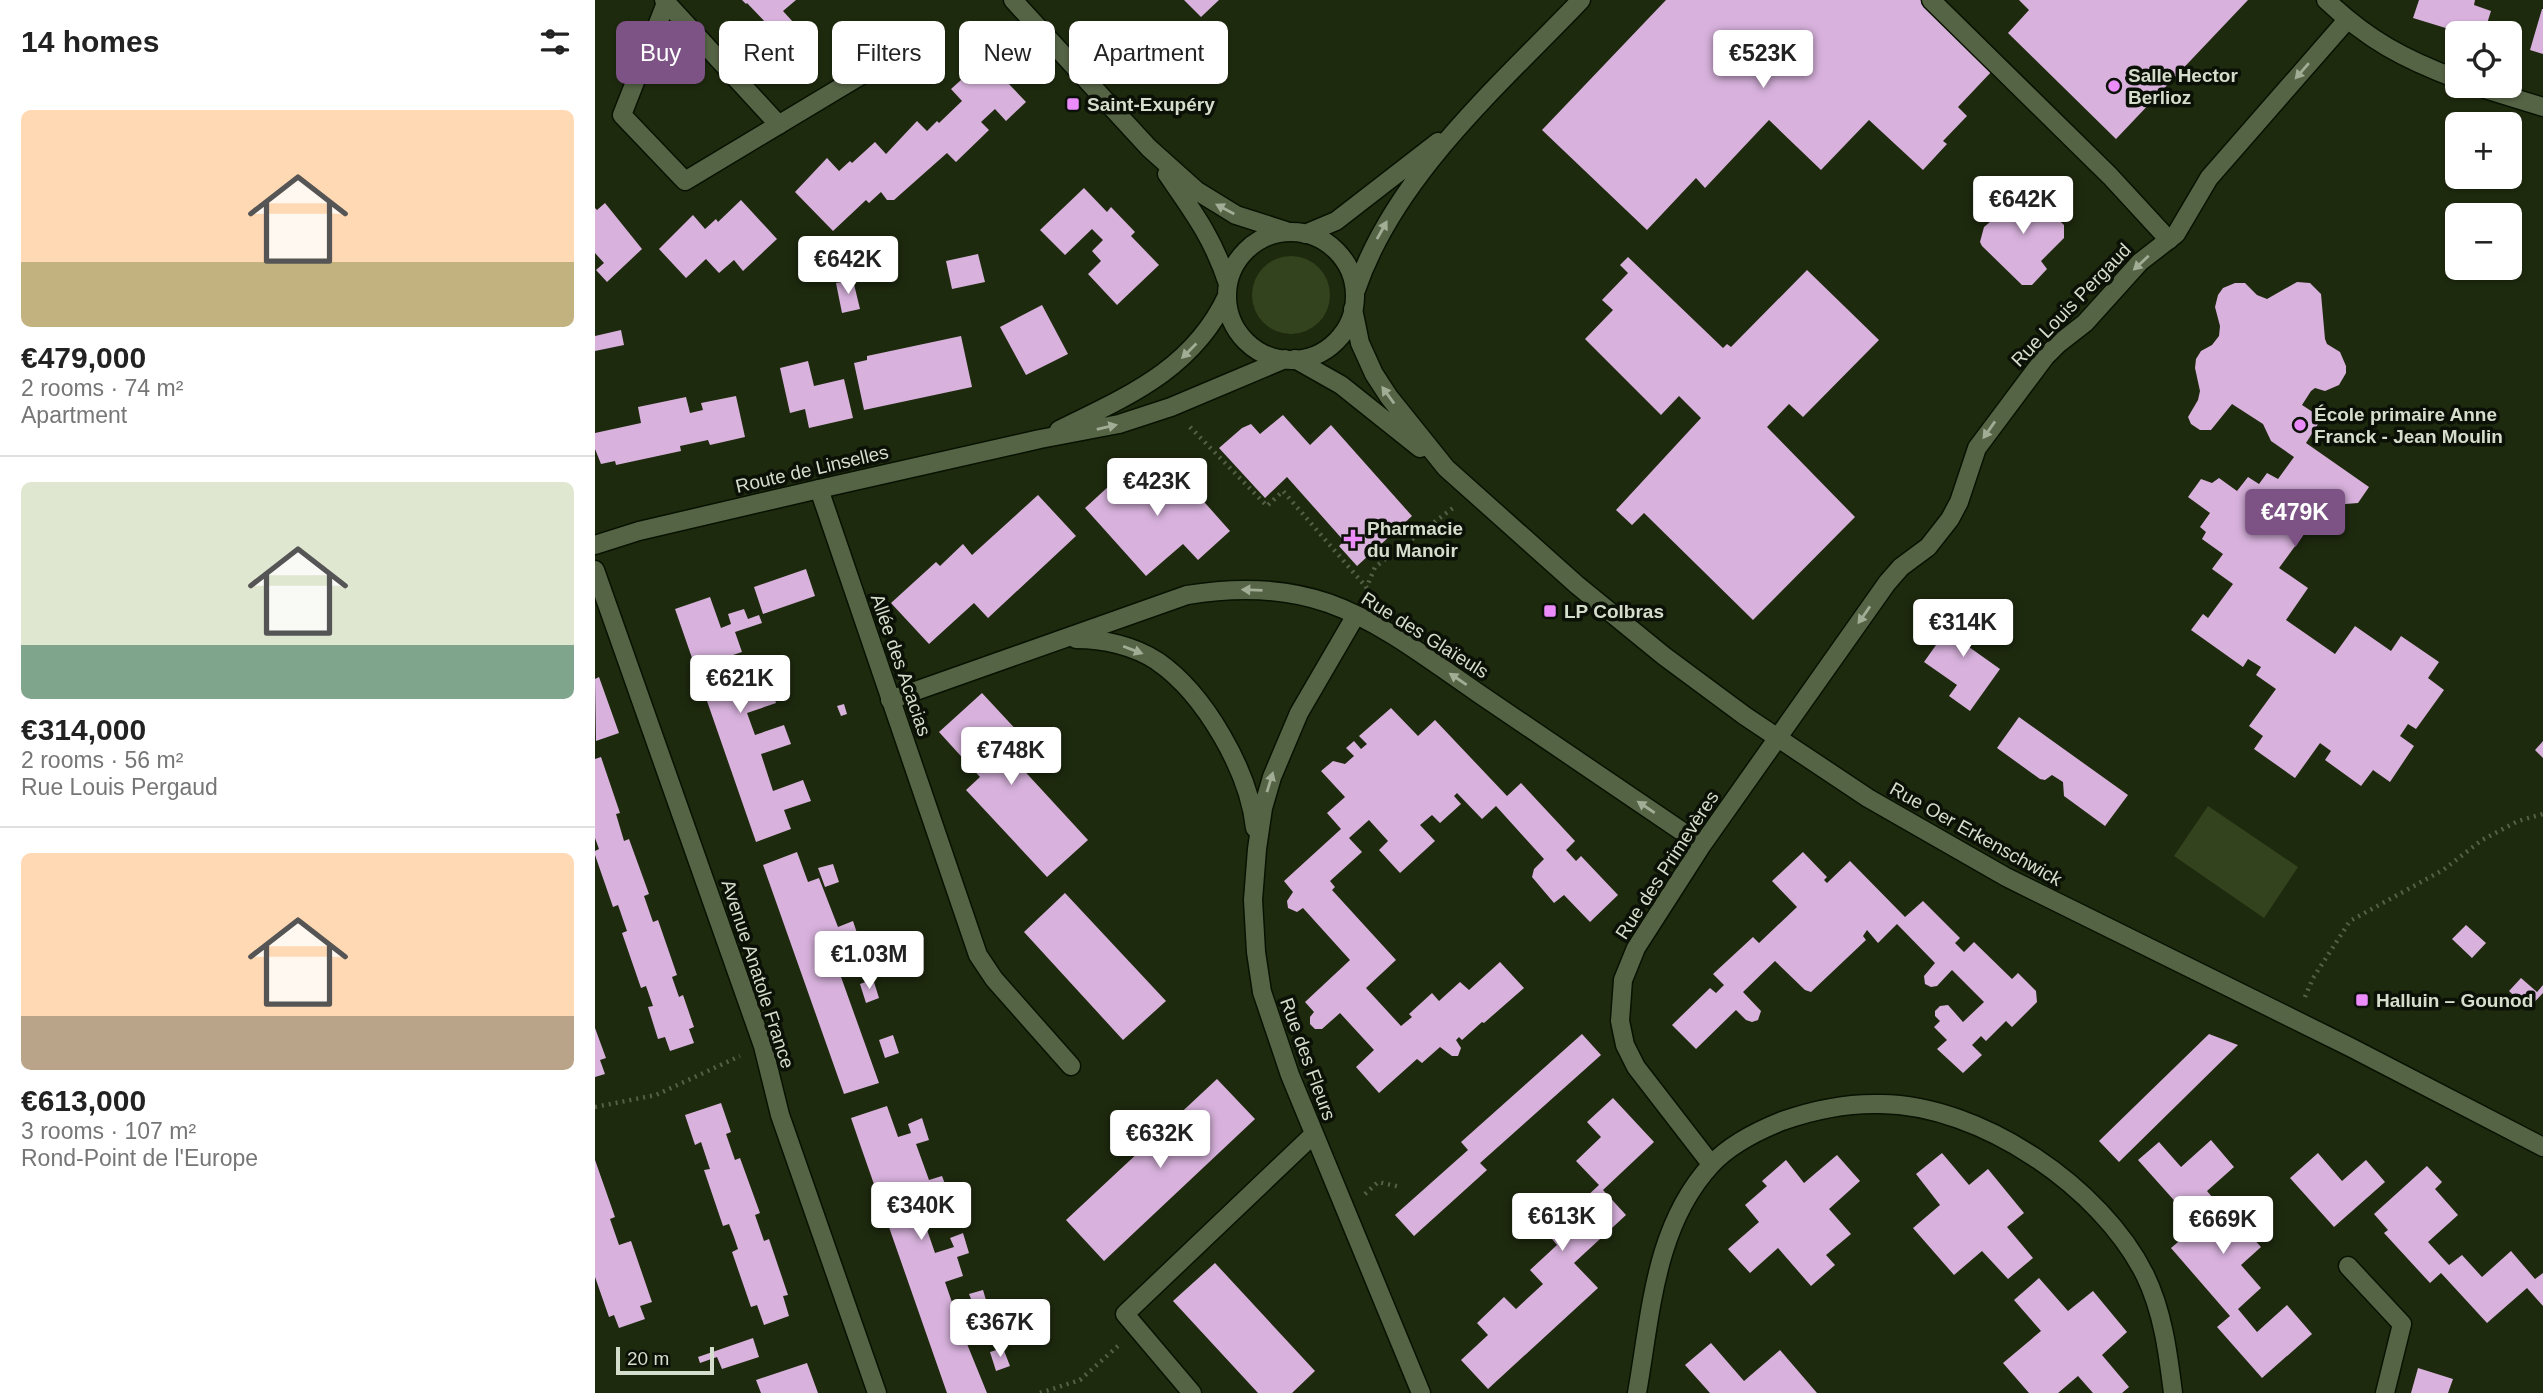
<!DOCTYPE html>
<meta charset="utf-8">
<style>
body{margin:0;font-family:Arial,sans-serif;background:#f2f2f2;color:#222;height:100vh;display:flex;flex-direction:column;font-size:26px;white-space:nowrap}
*{box-sizing:border-box;margin:0}
p{font-size:23px;color:#767676}
.icon{flex:none;width:38px;height:38px;fill:none;stroke:currentColor;stroke-width:2;stroke-linecap:round;stroke-linejoin:round}
.map{position:relative;flex:1;overflow:hidden}
.details{display:flex;flex-direction:column;background:#fff;width:595px}
.details>*{flex:none}
.guide{position:absolute;left:21px;top:21px;width:665px;height:63px;display:flex;gap:14px}
.tools{position:absolute;left:1850px;top:21px;display:grid;gap:14px}
.tools a{display:grid;place-items:center;width:77px;height:77px;border-radius:10px;background:#fff;box-shadow:0 2px 5px #0004;font-size:35px}
.scale{position:absolute;left:21px;bottom:18px;width:98px;box-sizing:border-box;padding-left:7px;border:4px solid #d5ddcc;border-top:0;font-size:19px;line-height:24px;white-space:nowrap;color:#d5ddcc;-webkit-text-stroke:5px #0b1106;paint-order:stroke}
.price{position:absolute;translate:-50% -60px;padding:0 16px;border-radius:7px;background:#fff;color:#222;font-size:23px;line-height:46px;filter:drop-shadow(0 2px 4px #0008)}
.price::after{content:'';position:absolute;left:50%;top:42px;width:21px;height:16px;margin-left:-10px;background:inherit;clip-path:polygon(0 0,100% 0,50% 100%)}
.price.selected{background:#7d5284;color:#fff}
ul{padding:0;list-style:none}
li{display:grid;align-content:center;gap:14px;height:371px;padding:0 21px}
li+li{border-top:2px solid #e0e0e0}
li span{display:grid;place-items:center;height:217px;border-radius:10px;color:#555}
li>.icon{margin-inline-start:auto}
span .icon{width:126px;height:126px;fill:#fffc;stroke-width:1}
li b{font-size:30px}
h2{display:flex;justify-content:space-between;align-items:center;height:84px;padding:0 21px;font-size:30px}
.pill{padding:0 24px;border-radius:10px;background:#fff;box-shadow:0 2px 5px #0004;font-size:24px;line-height:63px}
.pill.selected{background:#7d5284;color:#fff}
main{display:flex;flex:1;min-height:0}
.map>svg:first-child{display:block}
.green{fill:#33431d}
.building{fill:#d8b2dd}
.lines{fill:none;stroke-linecap:round;stroke-linejoin:round}
.lane-casing{stroke:#081200;stroke-width:21}
.street-casing{stroke:#081200;stroke-width:21}
.secondary-casing{stroke:#081200;stroke-width:21}
.path{stroke:#556047;stroke-width:4.5;stroke-dasharray:2 5;stroke-linecap:butt}
.lane{stroke:#566446;stroke-width:18}
.street{stroke:#566446;stroke-width:18}
.secondary{stroke:#566446;stroke-width:18}
.oneway{fill:#a2ad96}
.poi-dot{fill:#ec8cfb;stroke:#0b1106;stroke-width:2.5}
.labels{text-anchor:middle;dominant-baseline:central;stroke-width:7;stroke-linejoin:round;paint-order:stroke}
.poi-label{font-size:19px;font-weight:bold;fill:#d5ddcc;stroke:#0b1106;text-anchor:start}
.street-label{font-size:19px;fill:#d5ddcc;stroke:#0b1106}
</style>
<main>
<section class="details">
<h2>14 homes<svg class="icon" aria-label="filters" viewBox="0 0 24 24"><path d="M4 7h16M4 17h16"/><circle cx="9" cy="7" r="2"/><circle cx="15" cy="17" r="2"/></svg></h2>
<ul>
<li><span style="background:linear-gradient(#ffd9b3 70%,#c2b280 0)"><svg class="icon" aria-label="home" viewBox="0 0 24 24"><path d="M3 11l9-7 9 7M6 9v11h12V9"/></svg></span><div><b>€479,000</b><p>2 rooms · 74 m²</p><p>Apartment</p></div></li>
<li><span style="background:linear-gradient(#dfe7d0 75%,#7fa58c 0)"><svg class="icon" aria-label="home" viewBox="0 0 24 24"><path d="M3 11l9-7 9 7M6 9v11h12V9"/></svg></span><div><b>€314,000</b><p>2 rooms · 56 m²</p><p>Rue Louis Pergaud</p></div></li>
<li><span style="background:linear-gradient(#ffd9b3 75%,#b9a48a 0)"><svg class="icon" aria-label="home" viewBox="0 0 24 24"><path d="M3 11l9-7 9 7M6 9v11h12V9"/></svg></span><div><b>€613,000</b><p>3 rooms · 107 m²</p><p>Rond-Point de l'Europe</p></div></li>
</ul>
</section>
<div class="map">
<svg width="1948" height="1393" viewBox="0 0 1948 1393">
<rect width="100%" height="100%" fill="#1e2a0e"/>
<path class="green" d="M657 295a39 39 0 1 1 78 0a39 39 0 1 1-78 0Z
M1613,806L1703,867L1669,918L1579,856Z"/>
<path class="building" d="M147,0H201L188,11L219,45L188,74L176,61L178,59L159,38L173,25L152,3L151,4Z
M589,0H624L606,17Z
M1071,0H1327L1399,69L1363,107L1372,116L1348,141L1352,144L1328,170L1274,120L1226,170L1174,120L1110,188L1101,178L1052,230L947,130Z
M1424,0H1653L1521,139L1413,33L1434,10Z
M1824,0H1880L1879,5L1896,11L1889,33H1867L1818,18Z
M1947,9H1948V54L1935,50Z
M391,60L431,102L411,121L400,109L386,122L394,130L361,162L352,153L299,200H292L286,192L274,203L271,200L238,231L200,192L232,158L244,171L255,161L257,163L280,142L291,154L322,121L332,131L342,121L344,123L367,101L356,89L366,80L368,82Z
M1422,186L1433,190L1469,225V238L1446,261L1452,269L1437,285H1427L1387,246L1385,242L1389,227L1409,210L1404,203Z
M489,188L512,212L516,207L540,232L536,236L564,265L522,305L493,274L506,261L497,251L508,240L497,229L470,255L445,230Z
M146,200L182,239L148,271L139,260L124,273L111,259L91,278L64,249L98,215L110,229L121,219L123,222Z
M10,203L47,249L12,282L1,270L9,263L0,253V208L2,210Z
M383,254L390,282L357,289L351,261Z
M1033,257L1128,348L1132,344L1136,347L1212,270L1284,340L1208,417L1194,404L1172,427L1260,517L1158,620L1049,513L1037,525L1021,510L1106,418L1084,396L1066,415L990,339L1018,310L1007,300L1033,273L1025,265Z
M258,280L265,309L247,313L241,283Z
M1702,282L1715,283L1726,294L1730,339L1732,344L1745,352L1751,366V373L1744,385L1730,391L1720,388L1716,391L1707,405L1727,418L1711,443L1774,487L1763,503L1738,505L1733,501L1684,568L1713,588L1691,620L1740,654L1760,626L1796,651L1806,636L1844,662L1833,678L1849,690L1821,729L1813,724L1805,736L1819,746L1795,782L1778,770L1766,786L1730,760L1736,751L1725,743L1700,778L1659,749L1668,736L1654,726L1681,689L1661,675L1666,667L1653,659L1648,667L1596,630L1608,614L1613,618L1638,584L1617,569L1628,554L1607,539L1611,532L1605,527L1615,513L1593,497L1606,479L1617,483L1624,478L1642,491L1653,477L1664,484L1672,473L1683,479L1699,457L1676,441L1668,424L1637,404L1616,430H1605L1596,424L1593,417L1603,400L1605,391L1600,368L1601,359L1606,351L1617,345L1624,336L1625,326L1620,307L1623,295L1628,288L1640,283H1650L1662,295L1672,299Z
M447,305L473,354L431,375L405,327Z
M26,330L29,345L0,351V336Z
M366,336L377,387L269,410L259,363L272,360V356Z
M213,361L219,386L249,379L258,418L214,428L210,409L195,413L185,368Z
M141,396L150,437L115,445L113,440L85,446L86,451L21,465L20,461L6,464L0,449V433L46,423L43,407L91,397L95,413L108,410L106,403Z
M688,415L715,445L736,425L817,516L762,566L744,546L749,541L692,477L670,498L624,448L647,428L656,424L665,434Z
M571,459L635,531L603,560L588,544L551,576L490,508L526,475L538,488Z
M443,495L481,536L393,618L379,603L334,644L296,603L341,562L345,566L368,544L377,555Z
M211,569L220,596L168,614L159,587Z
M115,597L126,628L136,624L133,614L149,609L153,619L164,615L167,623L140,632L147,652L132,657L139,677L169,666L181,703L152,713L160,735L189,725L196,744L166,754L178,791L208,780L216,801L189,810L196,829L161,842L80,609Z
M1370,604L1393,621L1374,647L1405,669L1375,711L1354,696L1362,685L1329,662Z
M4,677L24,733L1,741L0,679Z
M387,693L428,737L412,752L493,840L452,877L371,790L385,777L344,732Z
M249,704L252,714L246,716L242,706Z
M796,708L823,736L840,720L912,796L926,783L980,841L971,850L981,861L986,856L1023,895L995,922L969,895L959,903L937,877L939,869L949,859L901,806L887,819L862,793L859,796L866,804L845,823L837,815L825,825L840,841L805,873L784,850L793,841L774,820L754,838L767,852L735,881L740,887L737,890L801,960L771,988L806,1026L817,1017L814,1014L837,993L844,1001L865,982L874,990L905,962L929,988L889,1023L887,1022L867,1040L864,1037L861,1040L866,1048L863,1056H857L845,1047L827,1063L822,1059L784,1093L761,1067L779,1050L745,1013L727,1029H720L715,1024V1017L719,1012L710,1002L755,960L708,908L702,912L693,908L692,901L698,892L689,881L746,829L732,813L750,797L726,771L738,761L750,764L759,756L751,748L759,741L766,749L772,744L764,736Z
M1424,717L1533,795L1510,826L1469,796L1468,782L1457,775L1450,780L1445,779L1402,748Z
M1948,741V758L1940,750Z
M6,757L25,813L21,814L29,841L34,839L54,894L49,896L58,922L63,920L82,975L77,977L84,997L88,995L99,1027L94,1029L99,1043L75,1051L70,1037L63,1039L53,1007L58,1006L51,986L46,988L27,933L32,931L23,905L18,907L0,855V851L4,849L0,838V759Z
M202,852L213,882L224,878L243,927L258,921L264,939L236,949L284,1083L249,1094L168,865Z
M1208,852L1232,877L1229,880L1232,883L1255,861L1310,917L1328,901L1365,938L1360,943L1369,952L1379,942L1417,979L1423,973L1441,991L1442,1002L1417,1027L1411,1021L1391,1041L1386,1036L1377,1045L1387,1055L1368,1073L1342,1049L1352,1040L1339,1027L1345,1021L1340,1016V1011L1345,1006L1353,1005L1368,1022L1389,1002L1357,970L1342,986L1336,987L1330,984L1329,976L1340,963L1302,924L1283,943L1272,930L1268,936L1271,940L1216,992L1210,990L1180,961L1148,992L1166,1011L1163,1020L1157,1022L1151,1020L1141,1010L1101,1049L1077,1025L1115,988L1121,993L1129,985L1118,974L1158,937L1164,943L1202,907L1177,881Z
M238,864L244,882L230,887L223,868Z
M470,893L571,1001L528,1040L429,932Z
M1871,925L1891,943L1877,958L1857,939Z
M1926,978L1942,992L1948,985V993L1933,1009L1914,991Z
M278,979L284,998L271,1003L265,984Z
M0,1028L11,1058L5,1060L10,1074L0,1077Z
M987,1034L1006,1055L885,1163L892,1170L819,1236L800,1215L873,1150L866,1142Z
M1614,1034L1643,1045L1524,1162L1504,1141Z
M298,1035L304,1053L290,1058L284,1040Z
M622,1079L660,1119L509,1261L471,1220Z
M1018,1098L1059,1142L1008,1190L1031,1215L979,1263L1003,1288L893,1389L866,1360L893,1335L882,1323L909,1297L921,1309L948,1284L935,1270L962,1245L952,1233L1004,1185L981,1161L1006,1137L992,1122Z
M126,1103L136,1132L131,1134L140,1160L145,1158L165,1213L160,1215L169,1241L174,1239L193,1295L188,1296L194,1316L169,1325L162,1305L156,1307L137,1252L143,1249L139,1237L134,1224L128,1226L109,1170L115,1169L106,1142L100,1145L90,1115Z
M292,1106L303,1137L316,1133L313,1124L327,1118L334,1140L321,1144L334,1180L347,1176L355,1197L341,1201L342,1204L339,1205L344,1219L330,1224L340,1253L359,1247L355,1238L368,1233L374,1253L362,1257L368,1276L350,1282L360,1311L375,1305L386,1334L370,1339L392,1393H352L267,1150L256,1118Z
M1616,1140L1639,1167L1612,1191L1624,1205L1612,1217L1626,1233L1641,1220L1666,1247L1646,1265L1666,1288L1643,1309L1662,1332L1692,1305L1717,1334L1667,1378L1622,1327L1635,1316L1576,1248L1602,1226L1543,1160L1564,1142L1586,1167Z
M1347,1153L1374,1185L1393,1169L1429,1213L1412,1227L1438,1258L1413,1279L1387,1251L1359,1275L1318,1228L1345,1205L1321,1174Z
M1723,1153L1747,1181L1771,1160L1790,1182L1739,1227L1695,1178Z
M1242,1155L1265,1181L1234,1209L1256,1234L1231,1255L1240,1265L1216,1286L1183,1248L1155,1273L1133,1249L1164,1222L1150,1205L1172,1186L1167,1181L1191,1160L1209,1183Z
M0,1160L20,1217L15,1219L24,1245L36,1241L57,1302L45,1306L50,1319L24,1328L19,1315L14,1317L0,1277Z
M1832,1166L1847,1182L1840,1189L1863,1215L1833,1242L1854,1265L1867,1255L1887,1277L1916,1251L1940,1279L1948,1273V1306L1932,1288L1892,1323L1846,1273L1835,1283L1789,1233L1793,1230L1779,1214Z
M620,1263L720,1371L697,1393H663L578,1301Z
M1444,1278L1473,1311L1498,1291L1532,1332L1507,1355L1534,1387L1527,1393H1498L1483,1376L1463,1393H1434L1408,1363L1446,1331L1419,1300Z
M388,1290L391,1300L378,1304L374,1294Z
M158,1338L164,1357L127,1369L122,1357L105,1363L103,1357Z
M1116,1343L1149,1381L1185,1350L1222,1393H1115L1090,1365Z
M408,1348L415,1366L401,1371L395,1352Z
M212,1363L223,1393H166L161,1380Z
M1823,1368L1858,1379L1853,1393H1816Z"/>
<g class="lines">
<defs>
<path id="lane" d="M1336,0L1515,176L1574,240"/>
<path id="street" d="M69,0L184,125
M1731,0C1773,40 1809,59 1862,79
M71,3L27,115L90,181L318,44
M1880,86L1948,107
M224,489L383,955L399,979L476,1066
M0,570L168,1046L185,1115L282,1393
M761,615L704,713L677,777L668,808L662,849L658,900L661,952L667,992L695,1075L826,1393
M481,639C509,639 539,646 562,661C610,694 654,771 660,828
M295,700L592,595C640,587 687,587 733,603C787,622 836,661 883,693C958,744 1033,794 1107,845
M1116,1164L1041,1067L1030,1045L1025,1021L1028,980L1041,948L1107,845L1292,583L1306,567L1333,547L1355,519L1364,502L1382,448L1450,357L1463,344L1490,323L1545,262L1581,234L1614,178L1752,20
M1753,1266L1807,1324L1790,1393
M597,1393L530,1314L718,1135
M1042,1393C1056,1315 1059,1227 1116,1165C1135,1144 1162,1131 1187,1121C1218,1110 1252,1103 1286,1104C1386,1105 1506,1187 1550,1275C1568,1312 1573,1353 1578,1393"/>
<path id="secondary" d="M418,0L554,148L602,191L641,215L691,231
M572,174C599,213 618,238 633,284
M632 296a64 64 0 1 1 128 0a64 64 0 1 1-128 0Z
M710,234L741,221L843,142
M761,290C800,175 904,86 986,0
M758,309L765,343L779,374L794,397L851,468L982,585L1069,656L1150,716L1273,798L1411,877L1755,1047L1948,1147
M700,359L746,385L825,448
M464,430C533,396 598,369 632,296
M0,545L44,531L224,489L445,439L524,424L576,407L690,359"/>
</defs>
<use href="#lane" class="lane-casing"/>
<use href="#street" class="street-casing"/>
<use href="#secondary" class="secondary-casing"/>
<path class="path" d="M595,427L672,506L688,491L772,588
M771,589L780,567L858,508
M1710,997L1718,978L1755,921L1848,870L1887,840L1923,821L1948,814
M0,1107L61,1095L145,1056
M770,1194L783,1182L806,1187
M445,1393L485,1380L524,1345"/>
<use href="#lane" class="lane"/>
<use href="#street" class="street"/>
<use href="#secondary" class="secondary"/>
</g>
<defs><path id="oneway-solid" d="M-6-.8H1V-3.2L6.5 0L1 3.2V.8H-6Z" transform="scale(1.75)"/></defs>
<g class="oneway">
<use href="#oneway-solid" transform="translate(1707 71) rotate(131)"/>
<use href="#oneway-solid" transform="translate(630 209) rotate(-152)"/>
<use href="#oneway-solid" transform="translate(787 230) rotate(-61)"/>
<use href="#oneway-solid" transform="translate(1546 263) rotate(137)"/>
<use href="#oneway-solid" transform="translate(594 351) rotate(135)"/>
<use href="#oneway-solid" transform="translate(793 395) rotate(-126)"/>
<use href="#oneway-solid" transform="translate(512 427) rotate(-13)"/>
<use href="#oneway-solid" transform="translate(1394 430) rotate(125)"/>
<use href="#oneway-solid" transform="translate(657 590) rotate(-178)"/>
<use href="#oneway-solid" transform="translate(1269 615) rotate(125)"/>
<use href="#oneway-solid" transform="translate(538 650) rotate(21)"/>
<use href="#oneway-solid" transform="translate(863 679) rotate(-146)"/>
<use href="#oneway-solid" transform="translate(675 782) rotate(-73)"/>
<use href="#oneway-solid" transform="translate(1051 807) rotate(-146)"/>
</g>
<g class="poi-dot">
<circle cx="1519" cy="86" r="7"/>
<rect x="471" y="97" width="14" height="14" rx="3.5"/>
<circle cx="1705" cy="425" r="7"/>
<path d="M754.5 528.5h7v7h7v7h-7v7h-7v-7h-7v-7h7z"/>
<rect x="948" y="604" width="14" height="14" rx="3.5"/>
<rect x="1760" y="993" width="14" height="14" rx="3.5"/>
</g>
<g class="labels">
<g class="poi-label">
<text x="1533" y="75">Salle Hector<tspan x="1533" dy="22">Berlioz</tspan></text>
<text x="492" y="104">Saint-Exupéry</text>
<text x="1719" y="414">École primaire Anne<tspan x="1719" dy="22">Franck - Jean Moulin</tspan></text>
<text x="772" y="528">Pharmacie<tspan x="772" dy="22">du Manoir</tspan></text>
<text x="969" y="611">LP Colbras</text>
<text x="1781" y="1000">Halluin – Gounod</text>
</g>
<g class="street-label">
<text transform="translate(1476 305) rotate(-46)">Rue Louis Pergaud</text>
<text transform="translate(217 469) rotate(-13)">Route de Linselles</text>
<text transform="translate(830 635) rotate(32)">Rue des Glaïeuls</text>
<text transform="translate(306 665) rotate(71)">Allée des Acacias</text>
<text transform="translate(1381 834) rotate(29)">Rue Oer Erkenschwick</text>
<text transform="translate(1072 865) rotate(-57)">Rue des Primevères</text>
<text transform="translate(163 974) rotate(72)">Avenue Anatole France</text>
<text transform="translate(713 1059) rotate(70)">Rue des Fleurs</text>
</g>
</g>
</svg>
<div class="tools">
<a><svg class="icon" aria-label="locate" viewBox="0 0 24 24"><circle cx="12" cy="12" r="6"/><path d="M12 2v4M12 18v4M2 12h4M18 12h4"/></svg></a>
<a>+</a>
<a>−</a>
</div>
<div class="scale">20 m</div>
<b class="price" style="left:1168px;top:90px">€523K</b>
<b class="price" style="left:1428px;top:236px">€642K</b>
<b class="price" style="left:253px;top:296px">€642K</b>
<b class="price" style="left:562px;top:518px">€423K</b>
<b class="price selected" style="left:1700px;top:549px">€479K</b>
<b class="price" style="left:1368px;top:659px">€314K</b>
<b class="price" style="left:145px;top:715px">€621K</b>
<b class="price" style="left:416px;top:787px">€748K</b>
<b class="price" style="left:274px;top:991px">€1.03M</b>
<b class="price" style="left:565px;top:1170px">€632K</b>
<b class="price" style="left:326px;top:1242px">€340K</b>
<b class="price" style="left:967px;top:1253px">€613K</b>
<b class="price" style="left:1628px;top:1256px">€669K</b>
<b class="price" style="left:405px;top:1359px">€367K</b>
<div class="guide">
<a class="pill selected">Buy</a>
<a class="pill">Rent</a>
<a class="pill">Filters</a>
<a class="pill">New</a>
<a class="pill">Apartment</a>
</div>
</div>
</main>
